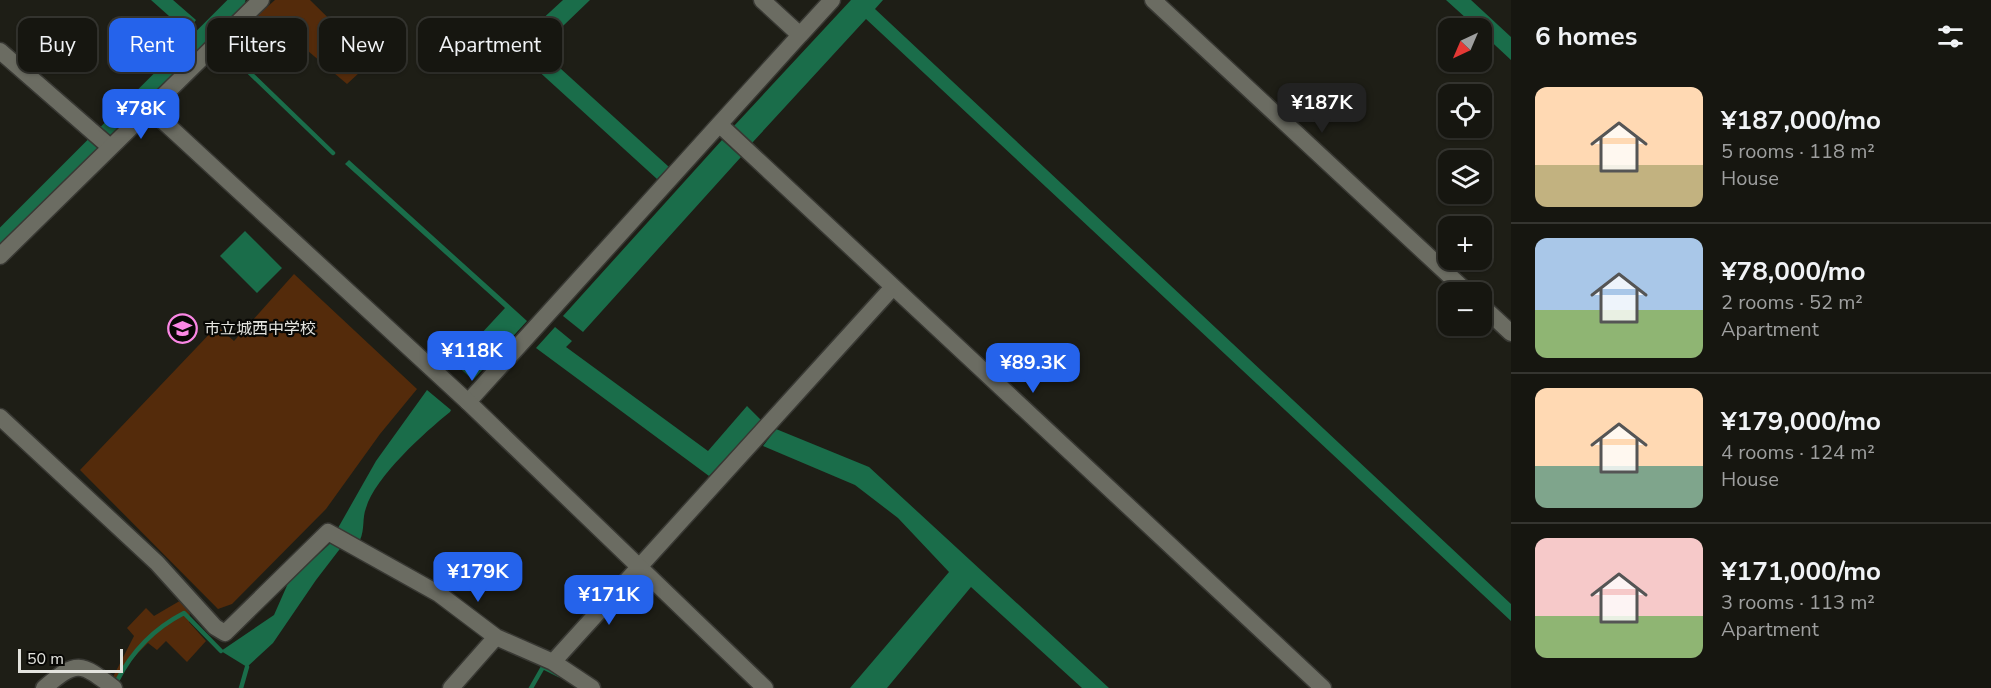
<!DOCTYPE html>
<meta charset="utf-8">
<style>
body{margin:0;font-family:"Nunito Sans","Noto Sans JP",sans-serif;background:#23231e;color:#f1f3f6;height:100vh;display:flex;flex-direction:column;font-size:22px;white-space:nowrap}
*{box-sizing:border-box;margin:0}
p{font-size:20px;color:#9e9f9f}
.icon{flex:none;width:33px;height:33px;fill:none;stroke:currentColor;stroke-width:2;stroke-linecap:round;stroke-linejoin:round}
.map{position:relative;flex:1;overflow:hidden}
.drawer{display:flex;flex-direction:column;background:#161610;width:480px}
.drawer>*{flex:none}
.hud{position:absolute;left:18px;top:18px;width:570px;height:54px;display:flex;gap:12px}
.needle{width:39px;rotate:224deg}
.tools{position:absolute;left:1438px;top:18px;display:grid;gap:12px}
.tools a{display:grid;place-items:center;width:54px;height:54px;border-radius:12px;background:#161610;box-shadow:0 2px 4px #0004,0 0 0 2px #353530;font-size:30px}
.scale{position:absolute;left:18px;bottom:15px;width:105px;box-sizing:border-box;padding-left:6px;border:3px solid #e3e3de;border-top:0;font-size:16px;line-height:21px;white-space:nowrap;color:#e3e3de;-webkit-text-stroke:4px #080805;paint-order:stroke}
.price{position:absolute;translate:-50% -51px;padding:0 14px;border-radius:12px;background:#2563eb;color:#fff;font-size:20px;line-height:39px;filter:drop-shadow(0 2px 3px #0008)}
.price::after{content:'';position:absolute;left:50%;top:36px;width:18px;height:14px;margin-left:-9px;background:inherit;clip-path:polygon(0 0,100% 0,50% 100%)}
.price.current{background:#222;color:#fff}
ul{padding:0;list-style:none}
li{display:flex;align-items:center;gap:18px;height:150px;padding:0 24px}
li+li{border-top:2px solid #353530}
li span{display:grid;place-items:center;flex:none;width:168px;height:120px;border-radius:12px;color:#555}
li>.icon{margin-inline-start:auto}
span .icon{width:72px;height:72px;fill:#fffc;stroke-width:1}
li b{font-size:26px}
h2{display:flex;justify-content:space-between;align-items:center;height:72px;padding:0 24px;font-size:26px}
.pill{padding:0 21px;border-radius:12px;background:#161610;box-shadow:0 2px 4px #0004,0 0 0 2px #353530;font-size:21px;line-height:54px}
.pill.current{background:#2563eb;color:#fff}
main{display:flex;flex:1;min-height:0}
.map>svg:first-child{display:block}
.green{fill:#542b0b}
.water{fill:#1a6d4a}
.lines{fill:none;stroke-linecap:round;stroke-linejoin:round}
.stream{stroke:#1a6d4a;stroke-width:4.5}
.canal{stroke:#1a6d4a;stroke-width:15}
.minor-casing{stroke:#383833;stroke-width:19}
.tertiary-casing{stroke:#383833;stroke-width:19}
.minor{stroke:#6b6c62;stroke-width:16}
.tertiary{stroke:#6b6c62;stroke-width:16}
.labels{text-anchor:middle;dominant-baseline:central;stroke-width:4.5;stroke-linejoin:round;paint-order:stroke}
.poi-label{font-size:16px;fill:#e3e3de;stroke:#080805;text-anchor:start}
</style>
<main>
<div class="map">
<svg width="1511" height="688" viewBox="0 0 1511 688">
<rect width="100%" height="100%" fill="#1e1e16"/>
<path class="green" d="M275,0H310L372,61L347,84L282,29L262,50L240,31Z
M294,274L417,389L380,434L326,509L232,604L218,609L80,470L217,326L234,341Z
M183,599L190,612L189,622L206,641L187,662L166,641L157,650L148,643L129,662L118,682L112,679L134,636L127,628L146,608L154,616Z"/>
<path class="water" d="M151,0H173L196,20L187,32Z
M563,0H590L539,49L669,167L657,179L512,47Z
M851,0H883L875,9L1511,604V621L866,19L752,143L734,126Z
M1446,0H1471L1511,37V60L1482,33V28H1477Z
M722,140L741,157L583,332L563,316Z
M349,160L527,321L473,380L454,363L505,308L345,164Z
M245,231L282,268L257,293L220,256Z
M555,327L572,341L566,347L708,451L747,406L761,420L709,476L536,348Z
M427,390L451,410L450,412C425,432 375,477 366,508C362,518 365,529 360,540L349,537L316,580L273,643L247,667L221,651L274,615L289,581L333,541L338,528L376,461Z
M776,429L869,467L1109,688H1082L971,587L887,688H850L949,572L898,518L855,485L763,446Z"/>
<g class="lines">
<path class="stream" d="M225,49L333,153
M117,681C132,651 153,629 184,613L221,651
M241,688L247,667
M531,688L543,667L559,675"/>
<path class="canal" d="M0,238L238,0"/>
<defs>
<path id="minor" d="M1153,0L1467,292
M800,35L832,0
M0,51L110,147
M720,125L1323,688
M1482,306L1511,333
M468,402L800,35L762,0
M0,417L157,563L215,627L225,633L328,532L439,594L496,637L553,662L592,688
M553,662L893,287
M44,688C77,660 80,662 114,688
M451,688L496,637"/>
<path id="tertiary" d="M149,108L468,402L765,688
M0,256L261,0"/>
</defs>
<use href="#minor" class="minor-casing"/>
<use href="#tertiary" class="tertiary-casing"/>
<use href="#minor" class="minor"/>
<use href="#tertiary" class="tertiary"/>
</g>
<defs>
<symbol id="school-ring" viewBox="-11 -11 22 22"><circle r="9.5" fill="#080805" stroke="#fb87e5" stroke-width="1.5"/><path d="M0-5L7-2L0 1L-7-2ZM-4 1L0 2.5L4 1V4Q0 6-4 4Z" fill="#fb87e5"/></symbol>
</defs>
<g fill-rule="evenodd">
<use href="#school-ring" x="166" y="312" width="33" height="33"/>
</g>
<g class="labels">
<g class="poi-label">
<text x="204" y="329">市立城西中学校</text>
</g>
</g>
</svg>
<div class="tools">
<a><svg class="needle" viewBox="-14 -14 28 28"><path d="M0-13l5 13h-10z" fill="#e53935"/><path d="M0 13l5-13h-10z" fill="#9e9f9f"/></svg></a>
<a><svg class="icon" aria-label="locate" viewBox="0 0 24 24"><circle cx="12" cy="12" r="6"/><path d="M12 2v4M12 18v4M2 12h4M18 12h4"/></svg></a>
<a><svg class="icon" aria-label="layers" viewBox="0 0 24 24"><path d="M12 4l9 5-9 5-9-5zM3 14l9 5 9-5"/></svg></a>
<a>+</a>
<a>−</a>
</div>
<div class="scale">50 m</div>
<b class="price current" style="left:1322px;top:134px">¥187K</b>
<b class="price" style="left:141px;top:140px">¥78K</b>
<b class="price" style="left:472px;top:382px">¥118K</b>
<b class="price" style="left:1033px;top:394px">¥89.3K</b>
<b class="price" style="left:478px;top:603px">¥179K</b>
<b class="price" style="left:609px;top:626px">¥171K</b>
<div class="hud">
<a class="pill">Buy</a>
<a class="pill current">Rent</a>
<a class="pill">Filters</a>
<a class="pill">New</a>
<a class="pill">Apartment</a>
</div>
</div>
<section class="drawer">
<h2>6 homes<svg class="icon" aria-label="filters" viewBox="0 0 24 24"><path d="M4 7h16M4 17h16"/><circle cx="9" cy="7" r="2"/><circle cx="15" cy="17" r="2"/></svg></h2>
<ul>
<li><span style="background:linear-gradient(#ffd9b3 65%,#c2b280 0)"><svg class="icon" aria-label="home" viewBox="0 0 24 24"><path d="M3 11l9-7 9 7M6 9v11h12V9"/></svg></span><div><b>¥187,000/mo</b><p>5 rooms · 118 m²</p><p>House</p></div></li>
<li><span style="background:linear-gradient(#a9c7e8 60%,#8fb573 0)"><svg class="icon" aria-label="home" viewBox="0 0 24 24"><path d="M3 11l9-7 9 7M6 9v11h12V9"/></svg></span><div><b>¥78,000/mo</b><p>2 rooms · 52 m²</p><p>Apartment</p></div></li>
<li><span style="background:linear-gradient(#ffd9b3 65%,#7fa58c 0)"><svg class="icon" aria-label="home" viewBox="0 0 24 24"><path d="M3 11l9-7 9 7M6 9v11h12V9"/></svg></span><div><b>¥179,000/mo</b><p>4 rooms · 124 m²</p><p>House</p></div></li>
<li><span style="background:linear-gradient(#f6c9c9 65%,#8fb573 0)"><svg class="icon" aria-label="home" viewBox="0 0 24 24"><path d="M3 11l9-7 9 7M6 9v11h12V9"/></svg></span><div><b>¥171,000/mo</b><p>3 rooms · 113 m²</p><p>Apartment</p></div></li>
</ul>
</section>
</main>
